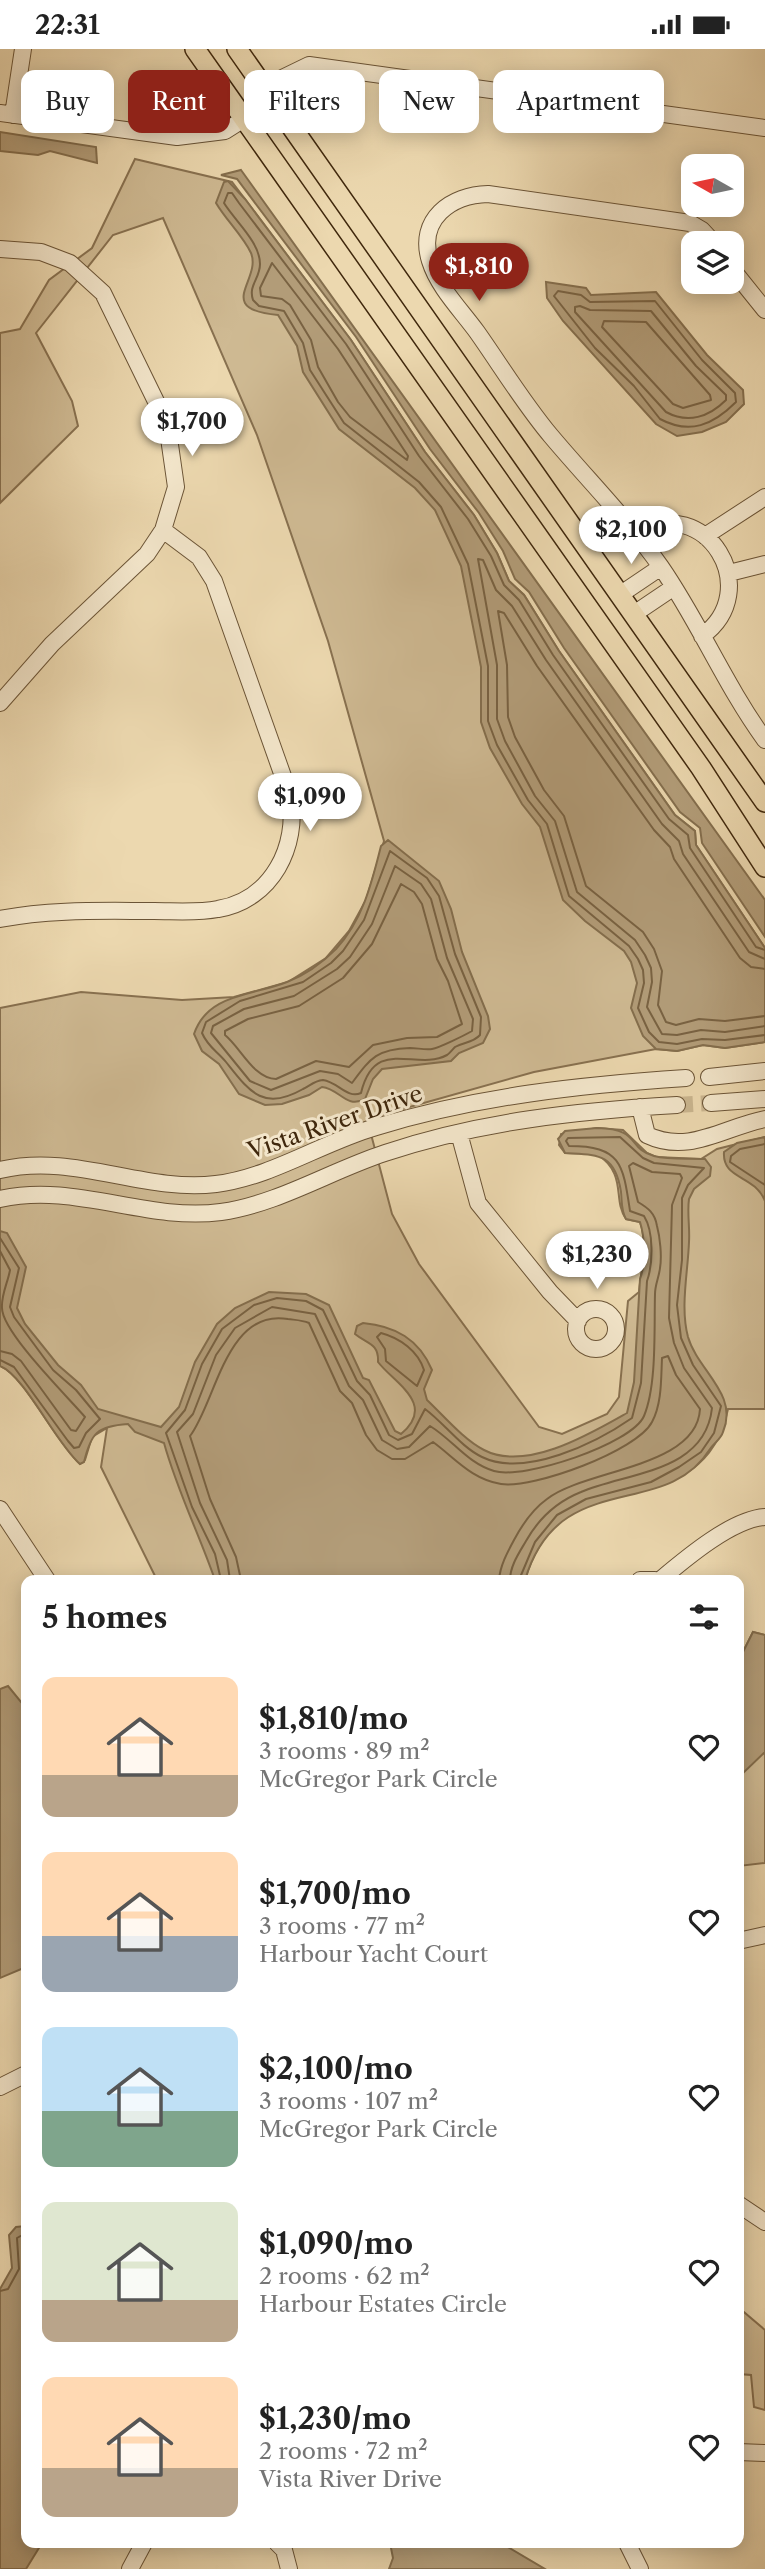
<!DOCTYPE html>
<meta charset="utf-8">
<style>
body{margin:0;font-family:"Libre Caslon Text",serif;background:#f2f2f2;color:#222;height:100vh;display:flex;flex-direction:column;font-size:26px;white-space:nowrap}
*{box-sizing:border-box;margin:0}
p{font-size:23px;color:#767676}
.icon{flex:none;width:38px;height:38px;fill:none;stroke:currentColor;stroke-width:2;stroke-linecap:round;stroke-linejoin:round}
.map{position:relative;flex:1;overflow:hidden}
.sheet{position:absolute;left:21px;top:1526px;width:723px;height:973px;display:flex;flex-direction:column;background:#fff;border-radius:14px;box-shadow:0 4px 18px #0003}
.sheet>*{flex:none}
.hud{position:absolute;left:21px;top:21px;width:724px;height:63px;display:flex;gap:14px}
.needle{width:46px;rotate:279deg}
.controls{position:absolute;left:681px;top:105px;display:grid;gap:14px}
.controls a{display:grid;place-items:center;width:63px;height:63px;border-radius:14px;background:#fff;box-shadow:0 4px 18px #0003;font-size:35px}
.price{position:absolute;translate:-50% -60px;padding:0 16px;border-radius:24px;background:#fff;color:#222;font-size:23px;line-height:46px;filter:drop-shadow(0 2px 4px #0008)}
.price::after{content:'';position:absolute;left:50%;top:42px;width:21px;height:16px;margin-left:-10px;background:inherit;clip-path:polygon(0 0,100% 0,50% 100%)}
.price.selected{background:#8f2418;color:#fff}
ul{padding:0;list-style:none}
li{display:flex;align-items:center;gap:21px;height:175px;padding:0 21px}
li span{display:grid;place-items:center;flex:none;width:196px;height:140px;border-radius:14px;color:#555}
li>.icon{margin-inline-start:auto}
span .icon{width:84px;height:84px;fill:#fffc;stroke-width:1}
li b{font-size:30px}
h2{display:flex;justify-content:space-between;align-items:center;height:84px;padding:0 21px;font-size:30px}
.chip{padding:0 24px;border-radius:14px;background:#fff;box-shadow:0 4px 18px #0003;font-size:24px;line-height:63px}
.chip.selected{background:#8f2418;color:#fff}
.status{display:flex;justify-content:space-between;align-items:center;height:49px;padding:0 35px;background:#fff;direction:ltr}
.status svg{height:19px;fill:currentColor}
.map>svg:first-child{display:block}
.green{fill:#cfba93;stroke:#887150;stroke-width:2}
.water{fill:#b29c78;stroke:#846e4d;stroke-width:2}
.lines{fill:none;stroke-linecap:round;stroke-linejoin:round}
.shore{stroke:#796242;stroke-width:2}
.minor-tunnel{stroke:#cab58f;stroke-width:16;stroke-dasharray:16 8;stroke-linecap:butt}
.minor-casing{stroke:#6b5436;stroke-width:18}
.major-casing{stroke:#40280d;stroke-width:22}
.minor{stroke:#f3e6cb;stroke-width:16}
.major{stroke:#ecd8af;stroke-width:19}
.labels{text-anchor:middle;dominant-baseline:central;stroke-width:6;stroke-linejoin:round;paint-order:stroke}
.street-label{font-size:23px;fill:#40280d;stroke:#f3e6cb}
</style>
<div class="status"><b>22:31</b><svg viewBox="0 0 49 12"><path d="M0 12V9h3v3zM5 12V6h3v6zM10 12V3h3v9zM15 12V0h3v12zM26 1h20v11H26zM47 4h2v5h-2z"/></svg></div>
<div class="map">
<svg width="765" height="2520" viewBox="0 0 765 2520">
<rect width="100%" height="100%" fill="#ecd8af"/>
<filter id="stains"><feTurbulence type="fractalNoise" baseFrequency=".00286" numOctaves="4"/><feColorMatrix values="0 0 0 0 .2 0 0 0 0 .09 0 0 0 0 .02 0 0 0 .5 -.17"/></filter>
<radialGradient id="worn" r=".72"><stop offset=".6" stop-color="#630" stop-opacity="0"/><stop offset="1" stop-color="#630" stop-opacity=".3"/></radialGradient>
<path class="green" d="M135,110L232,133L351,291L425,403L474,466L497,504L509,532L524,546L559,602L675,766L695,782L696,796L765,899V993L725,999L703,996L677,1002L656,1000L534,1023L367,1070L392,1165L419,1215L539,1378L562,1385L607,1365L619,1348L628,1252L639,1243C641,1220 648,1196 640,1173L626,1170C612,1150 628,1126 597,1105L565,1104L559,1096L561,1085L597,1079L623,1081L647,1104L656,1108L701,1110L717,1100L765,1088V1360H728C708,1454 625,1429 565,1469C545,1482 531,1509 525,1531H157L101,1418L107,1379L92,1388L85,1411L80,1415C55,1393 25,1327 0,1317V959L81,943L182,951L234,948L288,933L326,909L349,882L366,851L384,792L328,592L257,386L163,169L113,186L36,284L72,352L78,377L0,454V284L20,280L49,231L92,199Z
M753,1583L765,1586V1814L739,1817V1611Z
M738,2258L765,2281V2361L754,2358L751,2326L739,2325Z"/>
<path class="water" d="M0,83L96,98L97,114L50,102L38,106L0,102Z
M241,121L765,851V888L702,794L700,779L680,763L564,599L529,543L515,530L503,502L479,464L430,400L356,288L237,130L221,126Z
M228,132L245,150L351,291L425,403L474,466L497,504L509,532L524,546L559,602L675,766L695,782L696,796L765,899V993L725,999L703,996L677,1002L656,1000L643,987L631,959L637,934L631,913L624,902L585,872L563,851L540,778L522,755L490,699L481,673V618L461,517L435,461L415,439L339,380L303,323L297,297L278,266C213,260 262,231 251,204C243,187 226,171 216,154L224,133Z
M546,233L586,239L591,246L656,243L707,306L743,341L744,355L726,373L702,383L677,387L656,375L563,272L547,249Z
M388,791L439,832L451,860L462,903L488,967L490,980L483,994L459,1004L451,1012L382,1020L373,1030L365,1050C346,1060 340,1040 322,1038L309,1046L282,1055L265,1056L239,1045L219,1015L202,1002L194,985C208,944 252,947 287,933C305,926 323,913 336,900C363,871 372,833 381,797Z
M597,1079C642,1080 626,1099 654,1107C669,1111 689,1109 705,1110L711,1118L710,1127L694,1140L689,1150C687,1164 690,1178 689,1193C688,1223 680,1258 688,1288C698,1322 739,1345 723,1383C721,1390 714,1394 710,1400C665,1473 559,1417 525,1531H215C199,1485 177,1441 164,1394L135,1383L128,1375C97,1377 91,1384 84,1413L80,1415C55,1393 25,1327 0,1317V1182L7,1184L26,1218L17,1259L25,1275L58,1316L81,1336L98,1360L161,1378L179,1358L195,1313L217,1275L235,1259L269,1243L306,1245L329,1256L363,1329L369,1331L395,1382L401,1385C437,1355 394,1334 378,1313C379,1294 367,1295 355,1285L357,1277L363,1274C395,1277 419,1290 432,1321L424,1340L427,1351C444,1367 464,1391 484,1401C526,1423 590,1385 627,1364L634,1333L640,1230C646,1214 645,1189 640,1173L626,1170C621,1162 622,1153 621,1143C615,1103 596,1106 565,1104L558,1090L565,1082Z
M765,1088V1152C754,1125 722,1131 724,1103L737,1094Z
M753,1583L765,1586V1703L739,1728V1611Z
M8,1637L26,1659V1918L0,1929V1640Z
M25,2177L26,2494H42L26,2520H0V2240L12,2219L9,2186L16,2178Z
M390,2494H501L545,2520H389L393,2509Z"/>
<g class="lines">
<path class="shore" d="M272,214L338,300L408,407L407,411L350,368L338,353L318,318L311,291L290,256L282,250L261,247L260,239Z
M558,242L581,246L590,253L655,252L702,311L735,344L736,353C713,376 690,386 660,370L634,337L595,299L554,247Z
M580,257L590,261L651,262L696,317L726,346V351C709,368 688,375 666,363L575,263V258Z
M604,272L646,273L710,346L711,351L683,359L673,355L602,278Z
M390,802L427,829L439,847L455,905L481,968L480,986C473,994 464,993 455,998C454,999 449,1005 447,1006C416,1023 375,986 361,1044C347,1050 338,1033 323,1031C314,1032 311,1036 303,1040C263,1063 249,1042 226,1013C217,1002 208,998 202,984L206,973L240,952L303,933L331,914L343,902L364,871Z
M395,817L421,835L431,850L447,909L473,970L472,982C465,986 439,999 432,1000C425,1001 417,999 410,999C376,1000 370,1010 352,1034L338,1025L320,1022L271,1041L250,1032L211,984L213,977L244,960L294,947L337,920L350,908L372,875Z
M401,835L414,843L422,855L437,910L448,932L462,975L437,988L407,989L373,996L349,1018L316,1012L276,1030C254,1030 241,999 225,986V982L248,970L299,957L343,929L372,895Z
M765,901L756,898L690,799L688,786L669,770L553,606L519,551L504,536L491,507L468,470L419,407L346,295L239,154L232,144H228L224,154C235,172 260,193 260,215C260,230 248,236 253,251L259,257L284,262L303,294L310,321L344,374L419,433L441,458L468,515L488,617V672L497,696L528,751L547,775L569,847L629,897L638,910L643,921L644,934L638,959L649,983L659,993L677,995L702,990L725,991L765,986
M765,910L749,903L683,805L679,792L662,775L546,611L512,557L496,541L483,511L478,510L497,616V670L505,692L535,747L555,772L577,843L635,891L645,906L651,919L652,933L647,958L662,985L677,986L701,981L725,983L765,977
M765,920L751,918L740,909L674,810L670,798L654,781L537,617L504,564L498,562L507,616L508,668L515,688L544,741L564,767L586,837L643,883L654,900L662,922L658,956L666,973L676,976L699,970L725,972L765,967
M765,1095L740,1100L731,1107L730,1113L765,1136
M0,1189L19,1219L10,1258L14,1268L53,1321L76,1341L100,1370L86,1384L79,1398L74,1399L68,1392L14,1318L0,1311
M0,1202L10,1221C8,1233 1,1246 2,1259C2,1283 67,1347 85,1368L76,1382L71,1381L21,1312L12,1305L0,1302
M381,1284C400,1289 418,1302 424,1321L417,1337L386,1312L385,1300L377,1288Z
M221,1531L215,1505L192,1458L166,1384L185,1361L202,1315L222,1280L254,1256L277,1249L306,1252L323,1261L357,1332L370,1346L389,1386L398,1391L412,1385L425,1360C444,1374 461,1398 482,1408C525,1429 596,1394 632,1369L641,1334L647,1232C653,1215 654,1183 644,1167L630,1162C623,1115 621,1097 569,1097L566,1092L568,1089L620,1088L643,1109L654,1114L704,1119L688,1136L682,1149V1211L677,1256L681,1289L693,1316L721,1357L714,1384L701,1403L679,1418L651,1433L586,1450L557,1466L535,1493L519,1531
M230,1531L227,1511L200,1454L177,1383L193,1365L216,1306L235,1279L272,1258L315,1265L349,1337L363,1351L382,1391L397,1400L409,1398L430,1377C453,1391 467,1414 494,1422C523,1431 632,1395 644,1367C657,1336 654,1279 655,1245C655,1236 659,1228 660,1219C662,1207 660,1188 657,1177C655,1164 648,1159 638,1153L629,1117L633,1114L652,1123L680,1125L682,1129L672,1156L669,1269L674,1294L684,1319L712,1359C705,1424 627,1423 581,1443C556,1453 539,1469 526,1492C519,1504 510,1517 510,1531
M241,1531L236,1508L210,1450L190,1387C216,1353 226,1259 288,1270C295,1271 302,1271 309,1274L340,1342L352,1354L366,1386L377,1401L392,1410H405L433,1393C455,1409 471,1430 501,1435C533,1440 637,1402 652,1373C662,1355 661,1329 662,1309L668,1307L676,1326L700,1360C697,1419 585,1420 547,1450C533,1460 522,1476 514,1491C507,1504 500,1517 499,1531
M0,2242L8,2240L19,2220L17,2189L26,2184"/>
<path class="minor-tunnel" d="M677,1056L711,1054"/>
<defs>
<path id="minor" d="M0,64L177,88L225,82L244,70L276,32L309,16L765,79
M13,66L23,0
M714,194L702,181L690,174L488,145C451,146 417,170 430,212C438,238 461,261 477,283C501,317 524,355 551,387C588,431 628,471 661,518C699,573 725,636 765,691
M0,200L41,203L70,214L103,244L167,375L176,438L163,481L147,505L52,595L0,654
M732,220L765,261
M635,484C707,443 765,542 702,587
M705,487L765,448
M729,524L765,515
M621,545L661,518
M634,565L674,538
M0,870C51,860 102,862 154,862C175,862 198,864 218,860C272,851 299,797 290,747L214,532L199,508L163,481
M709,1028L765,1022
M711,1054L765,1050
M640,1058L647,1086C689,1106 724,1078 765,1070
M459,1084L478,1154L550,1243L578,1272
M0,1121C73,1103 144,1144 216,1135C272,1128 323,1093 376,1078C478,1047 580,1036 686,1029
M0,1150C75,1133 146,1173 221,1163C278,1155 330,1122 385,1104C481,1072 577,1062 677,1056
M576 1280a20 20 0 1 1 40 0a20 20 0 1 1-40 0Z
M0,1460L47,1531
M640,1531H655
M660,1531C685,1510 732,1470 765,1468
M738,1892L765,1886
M0,2038L26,2025
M738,2155L765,2173
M738,2403L765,2404
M277,2494L284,2501L289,2520
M627,2494L640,2520
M130,2520L144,2494"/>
<path id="major" d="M195,0L701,719L765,818
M237,0L765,753"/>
</defs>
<use href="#minor" class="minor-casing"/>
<use href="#major" class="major-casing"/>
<use href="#minor" class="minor"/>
<use href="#major" class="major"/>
</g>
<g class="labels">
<g class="street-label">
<text transform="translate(335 1073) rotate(-19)">Vista River Drive</text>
</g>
</g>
<rect width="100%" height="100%" filter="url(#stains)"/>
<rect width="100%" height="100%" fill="url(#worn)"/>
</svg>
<div class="controls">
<a><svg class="needle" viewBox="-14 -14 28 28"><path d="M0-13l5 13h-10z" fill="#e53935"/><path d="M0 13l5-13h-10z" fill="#767676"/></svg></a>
<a><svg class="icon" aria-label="layers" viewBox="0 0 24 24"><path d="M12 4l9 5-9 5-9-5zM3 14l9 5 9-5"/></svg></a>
</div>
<b class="price selected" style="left:479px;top:254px">$1,810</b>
<b class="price" style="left:192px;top:409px">$1,700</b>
<b class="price" style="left:631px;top:517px">$2,100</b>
<b class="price" style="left:310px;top:784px">$1,090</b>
<b class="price" style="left:597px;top:1242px">$1,230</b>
<div class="hud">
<a class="chip">Buy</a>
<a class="chip selected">Rent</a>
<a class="chip">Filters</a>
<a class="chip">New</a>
<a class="chip">Apartment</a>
</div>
<section class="sheet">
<h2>5 homes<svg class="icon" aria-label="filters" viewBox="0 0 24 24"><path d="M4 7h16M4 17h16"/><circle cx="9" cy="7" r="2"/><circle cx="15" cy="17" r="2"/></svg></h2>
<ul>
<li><span style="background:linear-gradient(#ffd9b3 70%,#b9a48a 0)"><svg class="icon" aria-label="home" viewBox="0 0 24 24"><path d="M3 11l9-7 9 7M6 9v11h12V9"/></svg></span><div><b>$1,810/mo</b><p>3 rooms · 89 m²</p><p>McGregor Park Circle</p></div><svg class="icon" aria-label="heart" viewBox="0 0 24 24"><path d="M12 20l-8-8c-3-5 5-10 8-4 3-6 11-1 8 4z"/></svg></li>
<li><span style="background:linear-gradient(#ffd9b3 60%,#9aa5b1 0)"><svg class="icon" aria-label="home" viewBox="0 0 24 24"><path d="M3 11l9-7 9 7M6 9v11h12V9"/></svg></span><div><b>$1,700/mo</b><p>3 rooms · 77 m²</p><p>Harbour Yacht Court</p></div><svg class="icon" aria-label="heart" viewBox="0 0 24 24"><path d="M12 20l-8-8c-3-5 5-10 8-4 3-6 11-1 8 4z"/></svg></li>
<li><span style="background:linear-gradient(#bfe0f5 60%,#7fa58c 0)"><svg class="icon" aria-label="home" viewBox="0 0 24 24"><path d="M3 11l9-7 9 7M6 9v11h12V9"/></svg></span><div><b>$2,100/mo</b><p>3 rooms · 107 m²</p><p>McGregor Park Circle</p></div><svg class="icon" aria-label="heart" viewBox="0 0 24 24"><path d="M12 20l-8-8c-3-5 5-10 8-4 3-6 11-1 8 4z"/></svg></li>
<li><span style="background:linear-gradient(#dfe7d0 70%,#b9a48a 0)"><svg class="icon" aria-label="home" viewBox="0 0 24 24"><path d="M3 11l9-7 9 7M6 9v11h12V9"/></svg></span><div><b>$1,090/mo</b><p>2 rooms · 62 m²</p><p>Harbour Estates Circle</p></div><svg class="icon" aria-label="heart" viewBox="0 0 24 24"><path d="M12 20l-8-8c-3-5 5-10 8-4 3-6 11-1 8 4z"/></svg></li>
<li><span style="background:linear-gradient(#ffd9b3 65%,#b9a48a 0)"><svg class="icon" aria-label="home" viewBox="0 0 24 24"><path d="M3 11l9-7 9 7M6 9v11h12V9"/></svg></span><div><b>$1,230/mo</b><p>2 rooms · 72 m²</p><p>Vista River Drive</p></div><svg class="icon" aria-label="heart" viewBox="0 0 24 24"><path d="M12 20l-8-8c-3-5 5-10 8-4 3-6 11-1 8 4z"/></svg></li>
</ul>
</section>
</div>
